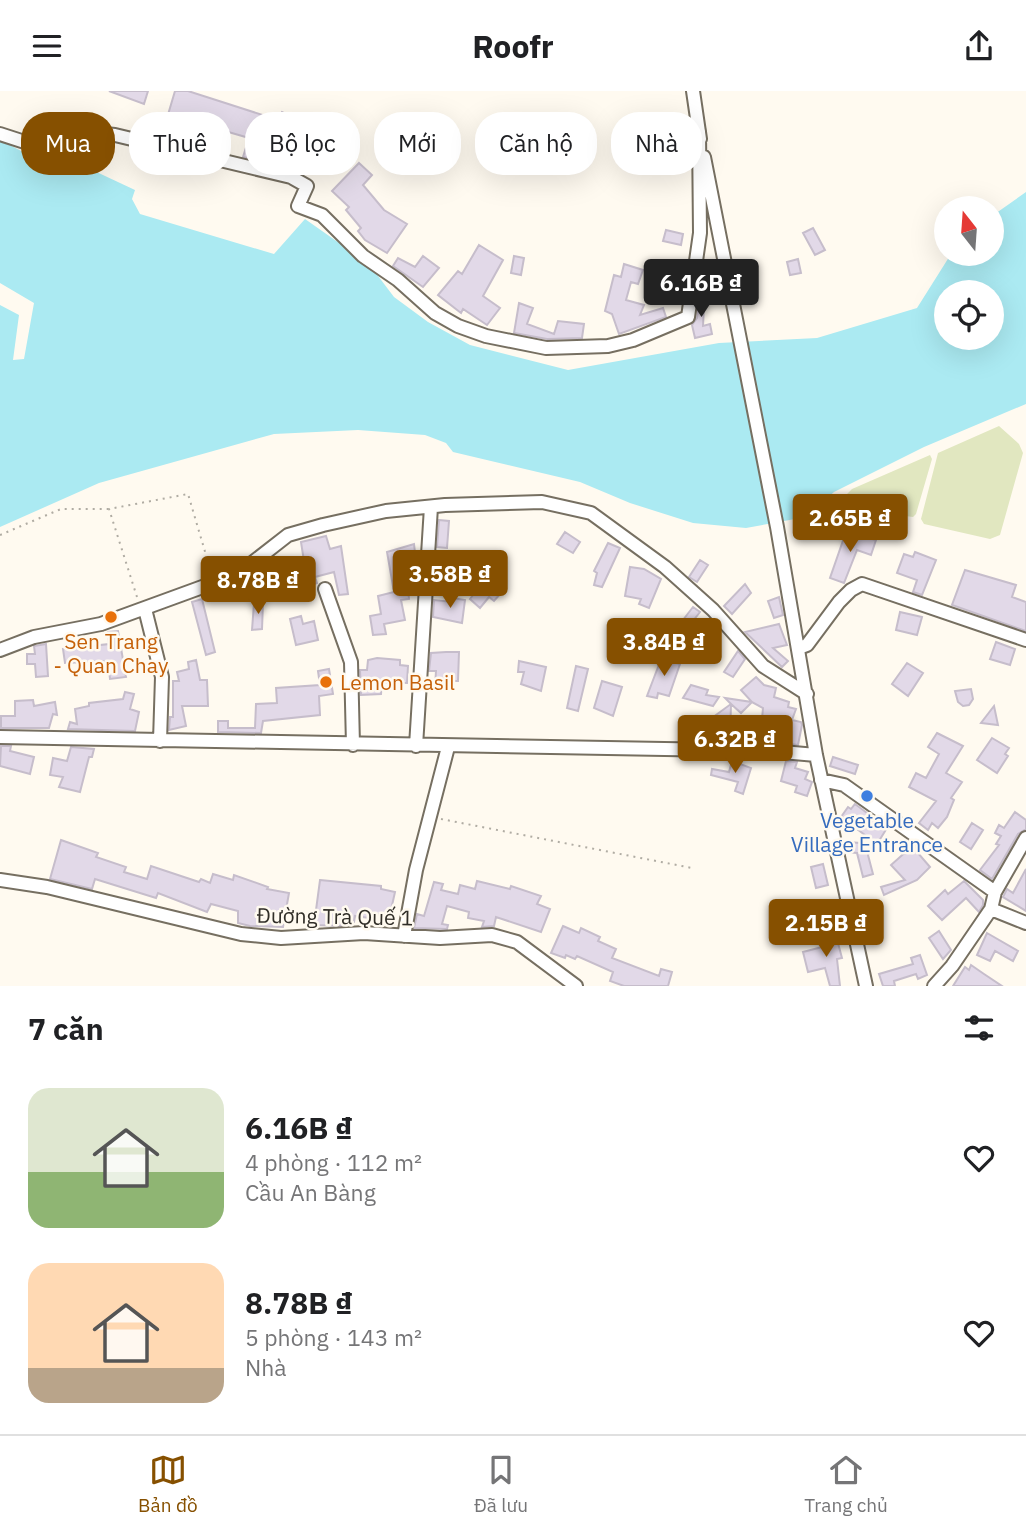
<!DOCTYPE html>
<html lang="vi">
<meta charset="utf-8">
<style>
body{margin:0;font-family:"IBM Plex Sans",sans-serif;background:#f2f2f2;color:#202124;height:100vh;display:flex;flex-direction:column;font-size:26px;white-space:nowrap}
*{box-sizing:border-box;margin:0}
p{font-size:23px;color:#757577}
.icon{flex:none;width:38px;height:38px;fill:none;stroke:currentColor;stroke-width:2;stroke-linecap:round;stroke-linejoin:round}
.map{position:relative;height:895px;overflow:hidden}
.side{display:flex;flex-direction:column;background:#fff;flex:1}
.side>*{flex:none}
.banner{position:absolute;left:21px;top:21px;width:985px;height:63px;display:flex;gap:14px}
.needle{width:46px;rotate:343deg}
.controls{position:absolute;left:934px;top:105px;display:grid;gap:14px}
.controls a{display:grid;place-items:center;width:70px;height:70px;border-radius:50%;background:#fff;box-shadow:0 7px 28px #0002;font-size:35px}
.price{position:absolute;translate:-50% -60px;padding:0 16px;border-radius:7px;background:#865000;color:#fff;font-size:23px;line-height:46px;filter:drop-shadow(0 2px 4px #0008)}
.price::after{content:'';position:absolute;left:50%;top:42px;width:21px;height:16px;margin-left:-10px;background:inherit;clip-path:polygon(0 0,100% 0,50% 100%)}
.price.selected{background:#222;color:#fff}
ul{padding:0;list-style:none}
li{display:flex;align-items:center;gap:21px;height:175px;padding:0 28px}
li span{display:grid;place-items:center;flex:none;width:196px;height:140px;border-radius:21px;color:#555}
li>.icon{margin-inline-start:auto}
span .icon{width:84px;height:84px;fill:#fffc;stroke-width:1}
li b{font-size:30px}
h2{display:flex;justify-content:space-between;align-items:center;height:84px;padding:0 28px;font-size:30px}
.chip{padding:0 24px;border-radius:28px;background:#fff;box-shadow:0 7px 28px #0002;font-size:24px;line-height:63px}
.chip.selected{background:#865000;color:#fff}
header{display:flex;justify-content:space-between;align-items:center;height:91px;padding:0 28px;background:#fff;font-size:32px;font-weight:700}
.menu{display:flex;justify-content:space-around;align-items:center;height:98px;border-top:2px solid #e0e0e0;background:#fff;font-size:19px;color:#757577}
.menu a{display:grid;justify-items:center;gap:4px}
.menu .selected{color:#865000}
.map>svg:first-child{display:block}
.green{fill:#e1e7c0}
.water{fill:#abeaf2;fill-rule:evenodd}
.building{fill:#e2d9e8;stroke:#c6bdcb;stroke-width:2}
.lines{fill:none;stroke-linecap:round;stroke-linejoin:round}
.minor-casing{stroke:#766f61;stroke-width:16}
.path{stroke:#b0aca3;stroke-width:2;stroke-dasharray:2 5;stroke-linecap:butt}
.minor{stroke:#fff;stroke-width:12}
.food-dot{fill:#e8710a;stroke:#fffaf0;stroke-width:2.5}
.shop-dot{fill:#3f7fe0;stroke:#fffaf0;stroke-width:2.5}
.labels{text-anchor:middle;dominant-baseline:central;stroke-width:5;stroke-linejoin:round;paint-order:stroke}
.food-label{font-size:21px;fill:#c56008;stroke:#fffaf0}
.shop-label{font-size:21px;fill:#366cbe;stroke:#fffaf0}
.street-label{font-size:21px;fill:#302d27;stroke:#fffaf0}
</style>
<header><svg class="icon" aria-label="menu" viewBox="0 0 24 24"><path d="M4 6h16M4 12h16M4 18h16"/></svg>Roofr<svg class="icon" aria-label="share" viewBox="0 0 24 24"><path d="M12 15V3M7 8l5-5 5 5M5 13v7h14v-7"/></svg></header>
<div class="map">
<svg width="1026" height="895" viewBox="0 0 1026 895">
<rect width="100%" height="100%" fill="#fffaf0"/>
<path class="green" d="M999,335L1019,353L1023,362L1000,444L990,448L924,433L921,428L938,362Z
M930,364L932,368L916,423L913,426L852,418L847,403L852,398Z"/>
<path class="water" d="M0,49L29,64L88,77L135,99L132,108L140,123L274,163L305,128L369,173L394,206L428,231L470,254L568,279L719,252L817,247L917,217L951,163H992V125L1026,101V313L924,356L834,401L806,426L746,437L693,432L630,412L580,391L453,361L446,352L425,344L358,339L274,343L99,392L0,436V214L19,224L13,269L24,268L34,212L0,192ZM947,201H992V247H947Z"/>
<path class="building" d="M109,0H148L144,13Z
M175,0H188L278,29L282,21L292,26L287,36L298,41L292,53L288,52L279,74L243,66L249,47L225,40L219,60L207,57L213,37L184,31L182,37L172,34L174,29L167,27Z
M359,72L372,84L363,94L384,119L407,133L387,162L365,149L358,140L361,137L346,119L349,116L332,100Z
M813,137L825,159L815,164L803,142Z
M666,139L683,143L681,154L663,150Z
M479,154L503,169L483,205L500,217L487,234L463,218L461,222L438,204L458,180L462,183Z
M423,165L439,177L423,196L393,175L398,167L415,176Z
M514,165L524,167L521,184L511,182Z
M798,168L801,182L790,184L787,171Z
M624,173L643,179L638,193L631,191L626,209L644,214L640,224L663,217L666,226L619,243L612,223L605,220L614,184L621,186Z
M662,184L681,190L683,201L672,198L670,205L656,202Z
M701,197H705L703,235L710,233L712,243L695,247L692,234L697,227Z
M519,212L533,217L527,233L554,243L558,230L584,233L582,247L547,248L514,242Z
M439,429L449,430L447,457L437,456Z
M565,441L580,451L573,462L557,453Z
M846,441L876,449L871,464L857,459L844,492L830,487Z
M326,445L330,458L341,455L348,503L339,504L334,481L315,486L317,492L302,497L299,485L306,483L301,451Z
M608,452L620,457L602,496L594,494L597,482L594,480Z
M414,453L418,486L407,488L409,508L401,509L405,529L384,533L386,543L373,544L370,525L381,523L378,505L394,501L387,461Z
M915,461L936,469L922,504L913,501L917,489L897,482L904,463L913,466Z
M700,469L708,474L697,491L689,486Z
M630,476L644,478L661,488L649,517L639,513L641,508L625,505Z
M965,479L1016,494L1012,506L1026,511V540L952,514Z
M486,487L502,501L494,510L489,506L480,517L470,508Z
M745,493L751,502L732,523L724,515Z
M779,506L783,524L774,527L768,510Z
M452,507L465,509L462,532L433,526L434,509L452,511Z
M202,508L215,561L206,564L192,511Z
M254,512H263L262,538L252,539Z
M693,516L700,521L689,535L694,539L688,547L676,538Z
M900,521L922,526L917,544L896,539Z
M301,525L303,533L314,530L318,549L296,554L290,528Z
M779,533L787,554L773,557L788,570L782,576L745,541Z
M118,540L126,586L110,588L108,570L65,572L63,558L109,553L108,541Z
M996,551L1015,558L1010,574L990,568Z
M46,553L48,585L36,586L35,573H27V563H35L34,555Z
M738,560L745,568L733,586L724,581Z
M446,561H459L458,590H445V596H435L436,580H429L431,562Z
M663,563L671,566L669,570L680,573L669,605L658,602L657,607L647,605Z
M377,567L400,569V574L408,575L407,592L382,591L381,603L361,604L360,579H367L368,569Z
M196,569L200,589H207L208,615H182L186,635L169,639L170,626H173V590H179L177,581L189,578L188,571Z
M519,570L546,576L541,600L521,593L524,581H518Z
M907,572L923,582L908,605L892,593Z
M576,575L588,578L578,620L567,617Z
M329,578L333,603L319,605L320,624L263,630L261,642L218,641V630H228V637H255L256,613L277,612L276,597L320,594L318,580Z
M756,586L764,594L776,597L774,606L789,611L788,616L796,618L792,629L801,631L802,634L798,654L760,649L763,617L752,611L741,622L731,613L730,647L704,641L705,632L731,613L725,607L752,611L741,599Z
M602,590L622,596L613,625L594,617Z
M691,594L708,599L706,604L719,606L713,615L683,607Z
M971,598L973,608L969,614L963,615L958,611L955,600Z
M125,601L134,603L130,618L139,621L135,640L68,638L70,631L77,633L75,618L89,615V612L123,608Z
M33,609L34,615L55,611L57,624L53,623L49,637H1V625H15V610Z
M994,615L998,634L981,632Z
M937,642L963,655L946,682L962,691L951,707L954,709L947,726L938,737L932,732L928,739L919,732L936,710L909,696L916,682L926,687L939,663L928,656Z
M992,647L1009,657L1005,663L1008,665L997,682L977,669Z
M1,655H11L10,660L34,666L30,683L0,675Z
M71,656L94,658L92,666H89L80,701L59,696L63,686L50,684L53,667L67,670Z
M833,666L858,674L855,683L830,675Z
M732,670L751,677L743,703L735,700L738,691L711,684L712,678L729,681Z
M786,670L797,671L795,677L808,681L805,688L812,691L807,705L795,701L797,695L781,690Z
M855,713L887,737L877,753L841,726L848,716L851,718Z
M1015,721L1026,729V738L1018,743L992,788L980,779L999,754L996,753L1001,745L995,742L999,734L1004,737Z
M972,732L983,739L971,758L960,751Z
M61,749L98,762L96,766L126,776L124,781L147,788L151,775L199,791L201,788L210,792L213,783L233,789L234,784L268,796L267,798L289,802L283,836L250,835L238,832V820L211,813L207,821L158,802L156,807L95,788L92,798L50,788Z
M906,749L920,759L917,761L930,776L917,789L884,804L881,796L905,789L891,774L909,758L902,752Z
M847,751L873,753L868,764L873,783L863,786L857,762L847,761Z
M823,773L828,794L816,797L811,776Z
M1026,778V820L1003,806L1007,798L1013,802Z
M320,789L381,795V798L395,801L391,819H387L386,825L377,823L376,828L355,825L354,831L342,830L341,835L314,834Z
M477,790L510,798L511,795L541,805L537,813L550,818L541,841L496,826L494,835L482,836L484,830L468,827L469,821L447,815L442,833L448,834L447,838L414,837L417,823L424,825L434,791L443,793L441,799L458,803L460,794L475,798Z
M964,790L983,809V814L979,821L966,807L942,829L928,815L945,799L948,803Z
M563,835L579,842L581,837L600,846L598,850L616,858L612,867L659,885L661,878L672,881L668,895H624L610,890L613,881L577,865L575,868L566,864L565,867L551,862Z
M939,840L951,859L943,868L929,847Z
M835,841L842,867L837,868L840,895H830L825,877L808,881L803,861L826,855L823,844Z
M987,842L1018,860L1013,870L995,860L990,870L977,864Z
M920,864L927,884L918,888L916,883L894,890L895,895H883L879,883L913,873L911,867Z
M971,874L984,883L1002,895H953L965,876L969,879Z"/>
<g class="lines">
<defs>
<path id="minor" d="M693,0L700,48
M0,43L37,55L84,41L115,44L291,86L307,95L298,115L322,124L363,165L398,189L435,222L458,235L486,245L546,257L608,255L633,249L688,226L700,142L699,40
M704,66L777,436L816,664L866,895
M325,498L351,571L353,654
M145,518L162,586L160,650
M799,557L807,554L839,511L851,499L862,493L1026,549
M0,559L34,546L101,533L238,483L288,444L323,434L386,420L445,414L542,411L591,422L665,476L713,519L763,575L807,603
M0,646L771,660L816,664
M416,655L431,416
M821,689L844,694L995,801
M0,789L47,796L241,843L281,847L364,842L440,847L492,844L517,851L576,895
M991,818L1026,832
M404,845L416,779L448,656
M934,895L952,875L991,818L995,801L1026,747"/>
</defs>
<use href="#minor" class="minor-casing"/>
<path class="path" d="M0,444L61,418H108
M137,506L109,418L188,403L211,481
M441,728L692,777"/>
<use href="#minor" class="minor"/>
</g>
<g class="food-dot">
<circle cx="111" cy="526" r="7"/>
<circle cx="326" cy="591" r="7"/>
</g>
<circle class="shop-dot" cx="867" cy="705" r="7"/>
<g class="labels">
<g class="food-label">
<text x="111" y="550">Sen Trang<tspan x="111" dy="24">- Quan Chay</tspan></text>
<text x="340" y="591" text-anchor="start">Lemon Basil</text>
</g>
<g class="shop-label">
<text x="867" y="729">Vegetable<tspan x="867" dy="24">Village Entrance</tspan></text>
</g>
<g class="street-label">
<text transform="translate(335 825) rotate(1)">Đường Trà Quế 1</text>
</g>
</g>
</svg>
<div class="controls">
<a><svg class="needle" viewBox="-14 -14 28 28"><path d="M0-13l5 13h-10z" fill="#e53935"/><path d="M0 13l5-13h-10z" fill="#757577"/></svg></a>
<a><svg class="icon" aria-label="locate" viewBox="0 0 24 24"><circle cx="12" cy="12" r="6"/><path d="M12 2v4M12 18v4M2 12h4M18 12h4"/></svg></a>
</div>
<b class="price selected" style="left:701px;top:228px">6.16B ₫</b>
<b class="price" style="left:850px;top:463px">2.65B ₫</b>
<b class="price" style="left:450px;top:519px">3.58B ₫</b>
<b class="price" style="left:258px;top:525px">8.78B ₫</b>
<b class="price" style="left:664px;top:587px">3.84B ₫</b>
<b class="price" style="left:735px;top:684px">6.32B ₫</b>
<b class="price" style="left:826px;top:868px">2.15B ₫</b>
<div class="banner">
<a class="chip selected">Mua</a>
<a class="chip">Thuê</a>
<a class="chip">Bộ lọc</a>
<a class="chip">Mới</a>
<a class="chip">Căn hộ</a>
<a class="chip">Nhà</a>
</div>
</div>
<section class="side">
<h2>7 căn<svg class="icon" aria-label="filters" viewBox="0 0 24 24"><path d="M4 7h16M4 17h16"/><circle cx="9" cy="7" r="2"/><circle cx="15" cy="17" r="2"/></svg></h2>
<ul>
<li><span style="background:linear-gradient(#dfe7d0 60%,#8fb573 0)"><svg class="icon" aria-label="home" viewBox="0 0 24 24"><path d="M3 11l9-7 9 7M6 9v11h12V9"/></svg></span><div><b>6.16B ₫</b><p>4 phòng · 112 m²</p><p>Cầu An Bàng</p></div><svg class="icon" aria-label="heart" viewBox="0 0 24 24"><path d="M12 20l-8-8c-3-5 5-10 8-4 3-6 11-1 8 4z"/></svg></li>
<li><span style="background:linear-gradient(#ffd9b3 75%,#b9a48a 0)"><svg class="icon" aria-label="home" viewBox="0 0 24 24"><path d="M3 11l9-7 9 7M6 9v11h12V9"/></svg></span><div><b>8.78B ₫</b><p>5 phòng · 143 m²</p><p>Nhà</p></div><svg class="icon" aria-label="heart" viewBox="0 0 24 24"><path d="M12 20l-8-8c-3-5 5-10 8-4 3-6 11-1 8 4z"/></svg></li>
</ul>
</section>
<nav class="menu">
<a class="selected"><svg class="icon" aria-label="map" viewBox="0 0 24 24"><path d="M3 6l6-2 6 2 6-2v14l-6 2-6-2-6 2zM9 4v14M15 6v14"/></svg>Bản đồ</a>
<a><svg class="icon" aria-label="saved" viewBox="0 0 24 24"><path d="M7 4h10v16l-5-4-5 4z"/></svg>Đã lưu</a>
<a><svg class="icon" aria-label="home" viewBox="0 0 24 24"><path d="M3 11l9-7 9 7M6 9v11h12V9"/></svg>Trang chủ</a>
</nav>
